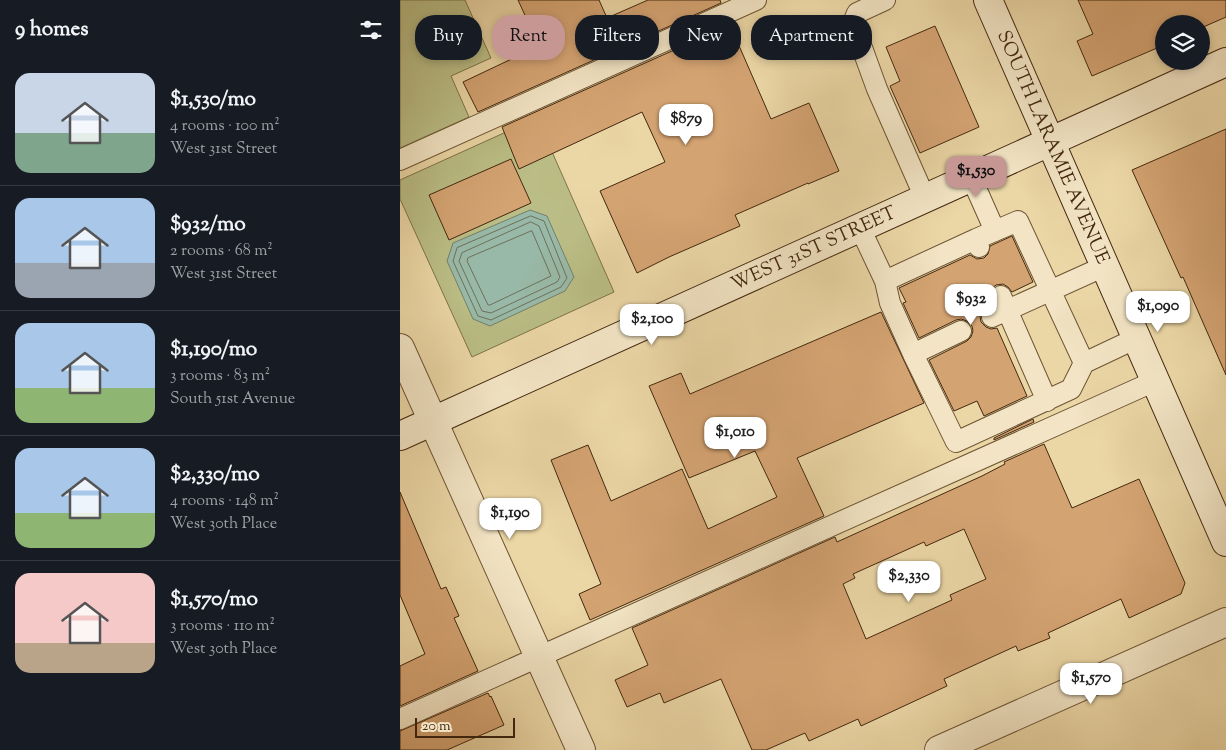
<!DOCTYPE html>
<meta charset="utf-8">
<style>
body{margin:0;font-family:"Sorts Mill Goudy",serif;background:#20242c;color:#f1f3f6;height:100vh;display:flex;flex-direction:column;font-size:19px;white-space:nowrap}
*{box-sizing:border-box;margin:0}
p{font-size:16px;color:#9ea1a6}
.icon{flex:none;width:28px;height:28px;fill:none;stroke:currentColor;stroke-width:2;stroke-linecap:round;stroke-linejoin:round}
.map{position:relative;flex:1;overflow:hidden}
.side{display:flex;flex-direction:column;background:#171b24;width:400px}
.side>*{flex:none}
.guide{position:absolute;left:15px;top:15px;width:475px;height:45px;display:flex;gap:10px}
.tools{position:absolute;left:755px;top:15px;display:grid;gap:10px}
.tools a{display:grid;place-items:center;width:55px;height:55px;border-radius:50%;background:#171b24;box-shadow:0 2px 8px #0003;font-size:25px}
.scale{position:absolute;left:15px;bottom:12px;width:100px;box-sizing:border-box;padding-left:5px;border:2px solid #43280f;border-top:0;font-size:14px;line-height:18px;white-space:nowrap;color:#43280f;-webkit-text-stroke:4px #f2e4c4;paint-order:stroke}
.price{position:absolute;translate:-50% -42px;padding:0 11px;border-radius:10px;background:#fff;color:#222;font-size:16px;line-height:32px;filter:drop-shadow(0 1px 2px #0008)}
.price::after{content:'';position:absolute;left:50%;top:30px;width:15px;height:11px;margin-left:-8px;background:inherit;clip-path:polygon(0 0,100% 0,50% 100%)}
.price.on{background:#c59692;color:#111}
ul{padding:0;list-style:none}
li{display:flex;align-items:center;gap:15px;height:125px;padding:0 15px}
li+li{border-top:1px solid #363941}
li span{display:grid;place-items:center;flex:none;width:140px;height:100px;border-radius:15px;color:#555}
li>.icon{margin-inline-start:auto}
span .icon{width:60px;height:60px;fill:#fffc;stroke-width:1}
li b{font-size:21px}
h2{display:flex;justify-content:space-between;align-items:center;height:60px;padding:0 15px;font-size:21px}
.tag{padding:0 18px;border-radius:20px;background:#171b24;box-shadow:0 2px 8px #0003;font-size:18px;line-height:45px}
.tag.on{background:#c59692;color:#111}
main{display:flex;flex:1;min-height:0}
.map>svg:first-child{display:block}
.green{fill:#babd85;stroke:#7e724a}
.water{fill:#98b9a7;stroke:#767f6a}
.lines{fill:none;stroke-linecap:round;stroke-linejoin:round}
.shore{stroke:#6e705b;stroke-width:1}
.building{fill:#d4a372;stroke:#43280f;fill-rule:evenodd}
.lane-casing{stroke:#6d5434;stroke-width:22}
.street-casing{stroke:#6d5434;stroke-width:30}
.secondary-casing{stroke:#43280f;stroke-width:30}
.lane{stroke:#f2e4c4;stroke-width:20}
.street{stroke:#f2e4c4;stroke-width:28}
.secondary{stroke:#f2e4c4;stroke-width:28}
.labels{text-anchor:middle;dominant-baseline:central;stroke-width:4;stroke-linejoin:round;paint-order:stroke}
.street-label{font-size:19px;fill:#43280f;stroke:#f2e4c4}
</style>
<main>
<section class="side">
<h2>9 homes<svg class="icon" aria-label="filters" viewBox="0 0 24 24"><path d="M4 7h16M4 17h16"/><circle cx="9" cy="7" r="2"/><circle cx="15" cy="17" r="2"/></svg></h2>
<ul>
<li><span style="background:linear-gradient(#c9d6e8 60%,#7fa58c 0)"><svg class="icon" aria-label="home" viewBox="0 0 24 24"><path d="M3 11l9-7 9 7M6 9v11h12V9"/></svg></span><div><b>$1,530/mo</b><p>4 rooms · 100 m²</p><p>West 31st Street</p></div></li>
<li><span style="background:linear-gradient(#a9c7e8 65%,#9aa5b1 0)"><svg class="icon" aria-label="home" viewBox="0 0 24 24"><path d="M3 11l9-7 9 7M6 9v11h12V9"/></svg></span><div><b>$932/mo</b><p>2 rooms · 68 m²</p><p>West 31st Street</p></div></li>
<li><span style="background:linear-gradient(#a9c7e8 65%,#8fb573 0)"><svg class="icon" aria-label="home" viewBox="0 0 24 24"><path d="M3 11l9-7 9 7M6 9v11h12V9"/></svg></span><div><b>$1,190/mo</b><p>3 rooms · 83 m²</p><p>South 51st Avenue</p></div></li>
<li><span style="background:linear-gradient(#a9c7e8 65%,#8fb573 0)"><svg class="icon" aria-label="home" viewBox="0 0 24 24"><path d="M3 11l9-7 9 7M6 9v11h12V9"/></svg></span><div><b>$2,330/mo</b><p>4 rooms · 148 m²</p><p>West 30th Place</p></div></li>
<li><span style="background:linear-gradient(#f6c9c9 70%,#b9a48a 0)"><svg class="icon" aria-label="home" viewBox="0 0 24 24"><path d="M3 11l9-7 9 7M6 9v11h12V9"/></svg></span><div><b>$1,570/mo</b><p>3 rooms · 110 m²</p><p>West 30th Place</p></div></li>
</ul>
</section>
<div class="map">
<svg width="826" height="750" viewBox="0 0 826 750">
<rect width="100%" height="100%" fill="#ebd6a5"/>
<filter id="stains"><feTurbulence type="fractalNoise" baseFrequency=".004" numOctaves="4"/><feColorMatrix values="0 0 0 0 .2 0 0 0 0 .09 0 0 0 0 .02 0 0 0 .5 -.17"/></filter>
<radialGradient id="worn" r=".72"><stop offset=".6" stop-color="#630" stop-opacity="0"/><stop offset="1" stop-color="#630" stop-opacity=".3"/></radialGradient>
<path class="green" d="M0,0H65L91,58L51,76L69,117L0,148Z
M137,118L214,292L72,357L0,199V180Z"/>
<path class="water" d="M130,210L147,216L174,277L165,291L90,326L73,319L47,261L53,243Z"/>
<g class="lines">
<path class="shore" d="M131,216L144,221L167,278L161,287L91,320L78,316L53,261L57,248Z
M131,222L139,226L160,277L157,282L91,313L82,311L59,261L62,253Z
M132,231L151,276L90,305H88L67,261L68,258Z"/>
</g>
<path class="building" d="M118,0H199L207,18L248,0H320L321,3L78,112L63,82L139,46Z
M678,0H826V17L801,28V24H764V45L692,76L677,41L693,34Z
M330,25L371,119L409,103L439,171L408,184V183L335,215L340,226L269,257L237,273L200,191L265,162L242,112L119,169L102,127Z
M535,26L579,127L520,153L490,86L500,81L486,47Z
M826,129V375L783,277L781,278L732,170Z
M111,159L131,203L49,240L29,195Z
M612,236L633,282L612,292L608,287L603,284L596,285L591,289L589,295L590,301L586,303L587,306L582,310L580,316L581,322L586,327L591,329L597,328L627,396L584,416L577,401L554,411L529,360L567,341L571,337L573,331L572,326L567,321L561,319L556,320L519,338L503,303L506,302L499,288L570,255L577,259L584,258L588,254L590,246Z
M481,312L524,403L397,458L424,516L190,620L179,594L201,584L151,460L188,445L211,501L282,469L308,529L377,497L355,451L289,478L249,386L281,373L290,394Z
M633,419L634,422L594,440V438Z
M644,444L672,508L739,479L785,583L781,594L729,618L721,599L648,633L650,638L618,651L616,646L544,679L547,686L461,726L458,719L409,741L405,733L366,750H352L321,679L264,703L260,693L227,707L215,680L248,665L232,628L435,537L437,542L582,476L605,464L604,462ZM564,529L586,579L550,595L552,600L466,639L443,584L455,578L453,574L524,542L526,546Z
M0,492L41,589L46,587L59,616L54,618L78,671L0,706V666L25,654L0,595Z
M88,693L90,697L91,696L104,725L47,750H0V731Z"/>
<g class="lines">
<defs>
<path id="lane" d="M485,0L457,13L453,23L477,89L525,198
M0,160L356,0
M571,177L595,231
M460,228L485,281L490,303L513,354L561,331
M576,239L618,221L684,363
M485,281L576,239L579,247
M601,296L647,401
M592,317L705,266
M513,354L556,442L671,389L684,363L737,338
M0,719L755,381"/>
<path id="street" d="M0,348L181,750
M539,750L826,622"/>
<g id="secondary">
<path id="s1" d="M588,0L826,542"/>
<path id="s2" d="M0,436L826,62"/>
</g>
</defs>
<use href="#lane" class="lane-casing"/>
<use href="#street" class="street-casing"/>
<use href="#secondary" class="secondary-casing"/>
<use href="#lane" class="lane"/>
<use href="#street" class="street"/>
<use href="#secondary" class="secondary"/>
</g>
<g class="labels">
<g class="street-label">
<text stroke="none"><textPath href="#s1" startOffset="161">SOUTH LARAMIE AVENUE</textPath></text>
<text stroke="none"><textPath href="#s2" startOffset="454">WEST 31ST STREET</textPath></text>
</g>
</g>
<rect width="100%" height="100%" filter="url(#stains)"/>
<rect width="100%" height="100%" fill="url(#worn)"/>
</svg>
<div class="tools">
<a><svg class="icon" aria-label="layers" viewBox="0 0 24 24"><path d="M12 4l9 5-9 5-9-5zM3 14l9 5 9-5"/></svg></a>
</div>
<div class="scale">20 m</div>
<b class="price" style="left:286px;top:146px">$879</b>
<b class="price on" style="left:576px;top:198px">$1,530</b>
<b class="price" style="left:571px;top:326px">$932</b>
<b class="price" style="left:758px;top:333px">$1,090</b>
<b class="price" style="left:252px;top:346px">$2,100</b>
<b class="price" style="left:335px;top:459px">$1,010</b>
<b class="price" style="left:110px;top:540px">$1,190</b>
<b class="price" style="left:509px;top:603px">$2,330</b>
<b class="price" style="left:691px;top:705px">$1,570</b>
<div class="guide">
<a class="tag">Buy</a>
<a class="tag on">Rent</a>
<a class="tag">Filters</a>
<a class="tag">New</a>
<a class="tag">Apartment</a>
</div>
</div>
</main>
